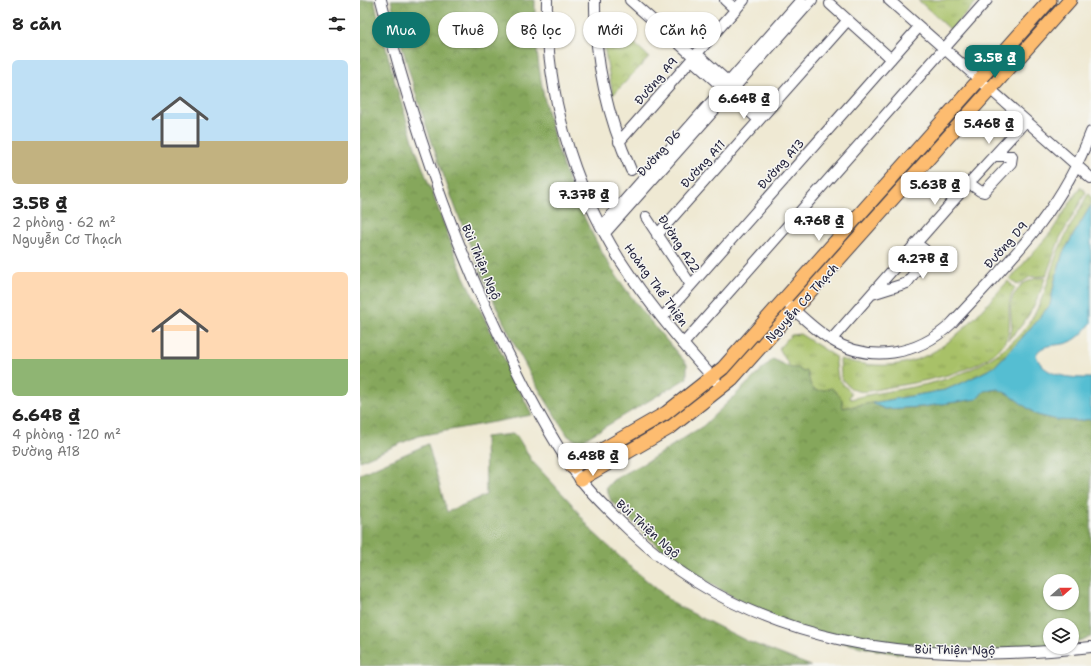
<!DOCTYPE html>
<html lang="vi">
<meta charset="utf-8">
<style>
body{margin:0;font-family:"Shantell Sans",sans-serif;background:#f6f6f6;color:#222;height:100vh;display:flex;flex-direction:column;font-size:15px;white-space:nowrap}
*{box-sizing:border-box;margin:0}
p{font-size:13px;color:#767676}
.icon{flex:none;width:22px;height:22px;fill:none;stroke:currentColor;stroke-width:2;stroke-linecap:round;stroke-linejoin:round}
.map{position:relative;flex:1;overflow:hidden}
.panel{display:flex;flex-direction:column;background:#fff;width:360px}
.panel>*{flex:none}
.banner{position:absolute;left:12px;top:12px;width:380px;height:36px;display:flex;gap:8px}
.needle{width:26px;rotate:69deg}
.buttons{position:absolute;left:683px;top:574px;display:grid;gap:8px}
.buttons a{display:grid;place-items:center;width:36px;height:36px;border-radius:50%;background:#fff;box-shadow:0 1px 3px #0004;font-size:20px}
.price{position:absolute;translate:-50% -34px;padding:0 9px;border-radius:8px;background:#fff;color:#222;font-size:13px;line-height:26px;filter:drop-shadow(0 1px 2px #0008)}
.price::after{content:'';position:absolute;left:50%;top:24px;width:12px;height:9px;margin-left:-6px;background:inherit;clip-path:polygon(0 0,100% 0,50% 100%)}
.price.active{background:#0f766e;color:#fff}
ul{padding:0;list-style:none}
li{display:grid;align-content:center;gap:8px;height:212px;padding:0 12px}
li span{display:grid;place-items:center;height:124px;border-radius:6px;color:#555}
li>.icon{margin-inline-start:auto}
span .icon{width:72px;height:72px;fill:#fffc;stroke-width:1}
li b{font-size:17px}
h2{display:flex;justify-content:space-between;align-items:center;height:48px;padding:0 12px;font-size:17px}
.tag{padding:0 14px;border-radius:18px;background:#fff;box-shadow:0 1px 3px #0004;font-size:14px;line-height:36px}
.tag.active{background:#0f766e;color:#fff}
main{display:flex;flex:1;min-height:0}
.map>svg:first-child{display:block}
.grass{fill:url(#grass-tufts);stroke:#657251}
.forest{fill:url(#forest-crowns);stroke:#54644c;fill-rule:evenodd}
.park{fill:url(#park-crowns);stroke:#657251}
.water{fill:#55bed2;stroke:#3c7086}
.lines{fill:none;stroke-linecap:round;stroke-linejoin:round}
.minor-casing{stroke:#414052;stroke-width:12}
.major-casing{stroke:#414052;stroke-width:15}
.minor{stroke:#fff;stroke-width:10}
.major{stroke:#fdbc6f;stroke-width:13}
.labels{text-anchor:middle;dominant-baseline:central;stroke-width:3;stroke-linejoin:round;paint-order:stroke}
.street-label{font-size:12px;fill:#22223b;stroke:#f6f6f2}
</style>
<main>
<section class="panel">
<h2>8 căn<svg class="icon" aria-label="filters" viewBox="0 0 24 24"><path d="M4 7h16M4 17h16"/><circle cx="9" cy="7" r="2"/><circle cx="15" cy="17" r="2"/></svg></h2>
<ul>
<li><span style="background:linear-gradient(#bfe0f5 65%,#c2b280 0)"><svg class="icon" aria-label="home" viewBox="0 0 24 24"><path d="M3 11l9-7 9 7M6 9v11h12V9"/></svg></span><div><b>3.5B ₫</b><p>2 phòng · 62 m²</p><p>Nguyễn Cơ Thạch</p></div></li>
<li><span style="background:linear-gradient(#ffd9b3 70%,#8fb573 0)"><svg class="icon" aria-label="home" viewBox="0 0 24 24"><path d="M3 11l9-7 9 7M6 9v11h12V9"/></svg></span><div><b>6.64B ₫</b><p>4 phòng · 120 m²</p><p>Đường A18</p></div></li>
</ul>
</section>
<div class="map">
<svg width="731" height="666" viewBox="0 0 731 666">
<defs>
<pattern id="grass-tufts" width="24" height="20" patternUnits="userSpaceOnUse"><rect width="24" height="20" fill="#a8c167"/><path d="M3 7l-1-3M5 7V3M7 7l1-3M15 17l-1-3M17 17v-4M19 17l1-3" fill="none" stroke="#889c56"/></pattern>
<pattern id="forest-crowns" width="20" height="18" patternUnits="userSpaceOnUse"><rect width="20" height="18" fill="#86a75c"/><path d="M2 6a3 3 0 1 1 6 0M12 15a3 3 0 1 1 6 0" fill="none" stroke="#6d884d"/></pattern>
<pattern id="park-crowns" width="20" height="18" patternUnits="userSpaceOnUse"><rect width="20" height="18" fill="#a8c167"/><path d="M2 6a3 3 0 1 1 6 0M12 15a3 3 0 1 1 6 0" fill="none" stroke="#889c56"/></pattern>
</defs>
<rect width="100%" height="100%" fill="#f6f6f2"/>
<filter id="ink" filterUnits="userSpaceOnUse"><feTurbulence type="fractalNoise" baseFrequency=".025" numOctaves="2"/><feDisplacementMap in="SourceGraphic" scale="8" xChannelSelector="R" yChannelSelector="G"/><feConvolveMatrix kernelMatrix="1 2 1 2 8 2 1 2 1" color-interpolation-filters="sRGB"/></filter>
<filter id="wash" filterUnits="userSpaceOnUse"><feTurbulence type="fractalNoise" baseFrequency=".012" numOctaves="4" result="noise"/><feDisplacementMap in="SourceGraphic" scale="16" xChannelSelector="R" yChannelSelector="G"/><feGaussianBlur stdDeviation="0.9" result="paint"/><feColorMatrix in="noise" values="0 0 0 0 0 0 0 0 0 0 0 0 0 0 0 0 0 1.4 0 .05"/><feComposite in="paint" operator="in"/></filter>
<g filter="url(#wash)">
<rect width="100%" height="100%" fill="#efe9d3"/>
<path class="grass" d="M558,0H618L591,30Z
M720,187L726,192L700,238L686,276L670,277L658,285L650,279L692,231Z
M728,194L731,197V205L703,253L695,280L690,305L661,339L634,367L602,383L585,390L483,408L472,388C452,393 452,393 447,371L443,372L438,368L431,369L419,348L431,335L440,334L475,356L478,378L490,392L491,394L489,397L491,399C523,390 557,389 589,378C625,366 663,342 679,305C687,288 691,269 698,251C707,231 718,213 728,194Z
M676,278H685C678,302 667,322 648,340L652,329L650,305L653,296L662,284Z
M648,281L655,288C642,308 656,325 644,343C624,373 558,382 525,388C517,389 506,393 498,391C491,390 485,383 481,378L480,359C565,382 596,338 648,281Z"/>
<path class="forest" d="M0,0H14L34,79L55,147L103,275L172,415L58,436L0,461Z
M31,0H175C173,80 197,166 234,237C257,284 293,325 327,364V378L223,440H215L208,436C196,417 184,398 173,379C133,308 103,231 76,154C58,103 42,52 31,0Z
M413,359L431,368H438L443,372L447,371C452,392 452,393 472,388L482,399L483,408L512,403L525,409L561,407L616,399L624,391L638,389L650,395L677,415L698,420L718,421L731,419V637L712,643V625H690V647C674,650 658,655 642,656C535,665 441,640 351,584C340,577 329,572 320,564C296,547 273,521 251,501L246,488L253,480L288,461L343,426ZM690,581H712V603H690Z
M152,434L157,436L172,461L211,503L232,531L272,568L316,605L387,641L451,666H0V474L68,444L87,512L126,495L125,437Z"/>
<path class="park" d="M244,15L289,57L253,95L245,52Z"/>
<path class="water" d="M731,205V323C725,331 719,338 710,342C699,347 682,342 676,355C683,377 710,378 731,378V419L718,421L698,420L677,415L650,395L638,389L624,391L617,399L561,407L525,409L512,403L585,390L602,383L634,367L661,339L690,305L695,280L703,253Z"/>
</g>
<g filter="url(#ink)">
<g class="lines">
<defs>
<path id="minor" d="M21,0C53,126 94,249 154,365C173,404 194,444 220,479C235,498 252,514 269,530C395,650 564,666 731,647
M187,0C185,89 212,184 260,260C288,303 321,343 356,381
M235,0C234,60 247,116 271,170
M270,0L334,57
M365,0L376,10
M529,0L731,178
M470,4L531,59
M337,54L404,114
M332,60L399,120
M259,142L384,0
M609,183L620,191L624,192L651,163L652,156H634
M286,217L331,285
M242,226L441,0
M245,233L452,0
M297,235L488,20
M512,294L547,283L566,257L565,250L557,244
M430,306C442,317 455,330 470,339C510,364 558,355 591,324C649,261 700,214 731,132
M302,318L559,27
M471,340L609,183L665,122
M323,344L627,0"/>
<path id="major" d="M212,467L306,413L363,368L690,0
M221,479L311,427L372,379L710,0"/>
</defs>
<use href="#minor" class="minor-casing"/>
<use href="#major" class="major-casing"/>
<use href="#minor" class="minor"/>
<use href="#major" class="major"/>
</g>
</g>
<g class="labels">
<g class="street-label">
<text transform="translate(296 81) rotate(-49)">Đường A9</text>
<text transform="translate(299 153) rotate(-48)">Đường D6</text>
<text transform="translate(343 164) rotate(-48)">Đường A11</text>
<text transform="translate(421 164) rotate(-48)">Đường A13</text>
<text transform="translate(319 244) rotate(57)">Đường A22</text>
<text transform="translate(646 245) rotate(-48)">Đường D9</text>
<text transform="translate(121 262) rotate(67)">Bùi Thiện Ngộ</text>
<text transform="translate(296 285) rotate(54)">Hoàng Thế Thiện</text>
<text transform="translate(442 303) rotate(-48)">Nguyễn Cơ Thạch</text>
<text transform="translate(288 529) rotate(42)">Bùi Thiện Ngộ</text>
<text transform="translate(595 650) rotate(1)">Bùi Thiện Ngộ</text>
</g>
</g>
</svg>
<div class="buttons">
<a><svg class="needle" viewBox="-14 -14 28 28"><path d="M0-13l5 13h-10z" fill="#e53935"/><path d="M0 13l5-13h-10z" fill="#767676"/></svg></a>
<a><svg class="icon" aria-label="layers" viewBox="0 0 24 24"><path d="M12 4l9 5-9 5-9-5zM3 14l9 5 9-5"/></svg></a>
</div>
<b class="price active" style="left:635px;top:79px">3.5B ₫</b>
<b class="price" style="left:384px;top:120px">6.64B ₫</b>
<b class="price" style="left:629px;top:145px">5.46B ₫</b>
<b class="price" style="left:575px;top:206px">5.63B ₫</b>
<b class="price" style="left:224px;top:216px">7.37B ₫</b>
<b class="price" style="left:459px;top:242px">4.76B ₫</b>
<b class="price" style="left:563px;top:280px">4.27B ₫</b>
<b class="price" style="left:233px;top:477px">6.48B ₫</b>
<div class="banner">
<a class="tag active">Mua</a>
<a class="tag">Thuê</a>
<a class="tag">Bộ lọc</a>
<a class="tag">Mới</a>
<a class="tag">Căn hộ</a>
</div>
</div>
</main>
